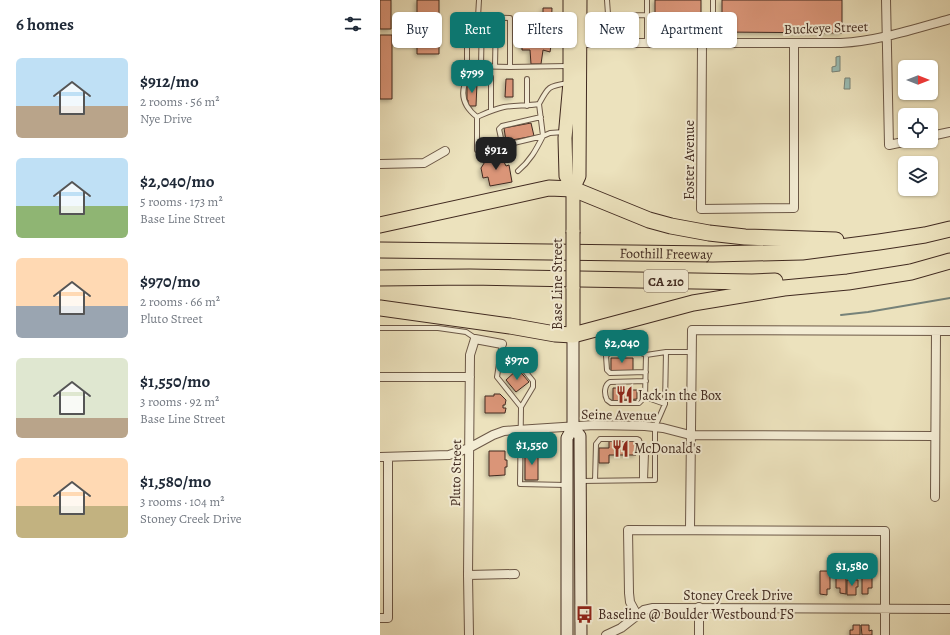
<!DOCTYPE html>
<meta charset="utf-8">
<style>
body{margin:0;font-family:Alegreya,serif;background:#f2f2f3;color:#1f2937;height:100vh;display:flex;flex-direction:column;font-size:15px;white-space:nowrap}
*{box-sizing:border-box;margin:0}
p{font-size:13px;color:#747a83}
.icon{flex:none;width:22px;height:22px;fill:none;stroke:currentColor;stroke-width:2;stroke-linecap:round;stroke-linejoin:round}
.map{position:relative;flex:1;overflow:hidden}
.sheet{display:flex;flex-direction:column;background:#fff;width:380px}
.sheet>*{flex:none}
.top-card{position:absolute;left:12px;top:12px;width:380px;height:36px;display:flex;gap:8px}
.needle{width:26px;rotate:90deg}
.buttons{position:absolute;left:518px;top:60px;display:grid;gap:8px}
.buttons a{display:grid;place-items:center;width:40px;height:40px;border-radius:6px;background:#fff;box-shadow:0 1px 3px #0004;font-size:20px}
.price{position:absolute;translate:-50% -34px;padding:0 9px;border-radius:8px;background:#0f766e;color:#fff;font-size:13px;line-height:26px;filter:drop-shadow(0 1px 2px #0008)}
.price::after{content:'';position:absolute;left:50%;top:24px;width:12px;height:9px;margin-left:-6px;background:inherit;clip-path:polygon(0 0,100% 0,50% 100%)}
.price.active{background:#222;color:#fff}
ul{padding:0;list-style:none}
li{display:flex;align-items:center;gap:12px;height:100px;padding:0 16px}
li span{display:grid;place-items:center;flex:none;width:112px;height:80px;border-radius:6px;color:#555}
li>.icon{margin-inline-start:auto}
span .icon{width:48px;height:48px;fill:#fffc;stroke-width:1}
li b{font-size:17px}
h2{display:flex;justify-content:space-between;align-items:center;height:48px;padding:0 16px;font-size:17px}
.chip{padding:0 14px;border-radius:6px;background:#fff;box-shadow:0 1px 3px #0004;font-size:14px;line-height:36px}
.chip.active{background:#0f766e;color:#fff}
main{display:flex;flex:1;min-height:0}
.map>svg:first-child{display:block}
.water{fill:#99bdb5;stroke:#768279}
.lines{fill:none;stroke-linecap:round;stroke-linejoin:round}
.stream{stroke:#768279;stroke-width:2}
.building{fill:#da9578;stroke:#412a20;filter:url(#shadow)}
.lane-casing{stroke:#6c5847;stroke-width:6}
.street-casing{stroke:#6c5847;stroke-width:10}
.secondary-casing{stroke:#412a20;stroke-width:13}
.primary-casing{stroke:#412a20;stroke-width:15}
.highway-casing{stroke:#412a20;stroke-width:17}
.lane{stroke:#f3ecd4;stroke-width:4}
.street{stroke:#f3ecd4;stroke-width:8}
.secondary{stroke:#f3ecd4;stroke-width:11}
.primary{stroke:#ece2bd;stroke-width:13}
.highway{stroke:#ece2bd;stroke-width:15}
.primary-bridge-casing{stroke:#412a20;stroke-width:15;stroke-linecap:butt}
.primary-bridge{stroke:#ece2bd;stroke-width:13}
.labels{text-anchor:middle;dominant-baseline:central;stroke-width:4;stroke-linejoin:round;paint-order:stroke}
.shield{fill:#f3ecd4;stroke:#766456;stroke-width:1}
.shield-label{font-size:13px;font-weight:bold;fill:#412a20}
.street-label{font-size:14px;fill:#412a20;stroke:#f3ecd4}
.poi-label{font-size:14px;fill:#412a20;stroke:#f3ecd4;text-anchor:start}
</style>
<main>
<section class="sheet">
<h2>6 homes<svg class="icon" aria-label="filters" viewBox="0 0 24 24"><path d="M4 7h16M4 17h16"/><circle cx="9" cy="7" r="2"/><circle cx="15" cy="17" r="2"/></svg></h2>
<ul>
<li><span style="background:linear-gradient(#bfe0f5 60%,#b9a48a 0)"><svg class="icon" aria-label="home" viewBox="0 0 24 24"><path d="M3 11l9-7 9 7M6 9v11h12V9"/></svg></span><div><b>$912/mo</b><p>2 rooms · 56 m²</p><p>Nye Drive</p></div></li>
<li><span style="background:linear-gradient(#bfe0f5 60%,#8fb573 0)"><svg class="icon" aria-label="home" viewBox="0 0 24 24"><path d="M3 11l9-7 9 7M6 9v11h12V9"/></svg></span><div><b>$2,040/mo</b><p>5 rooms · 173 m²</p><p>Base Line Street</p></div></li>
<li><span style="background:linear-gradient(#ffd9b3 60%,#9aa5b1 0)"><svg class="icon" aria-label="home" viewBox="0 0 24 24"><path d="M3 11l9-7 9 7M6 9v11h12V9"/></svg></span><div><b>$970/mo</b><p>2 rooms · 66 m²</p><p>Pluto Street</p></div></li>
<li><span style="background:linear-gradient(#dfe7d0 75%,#b9a48a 0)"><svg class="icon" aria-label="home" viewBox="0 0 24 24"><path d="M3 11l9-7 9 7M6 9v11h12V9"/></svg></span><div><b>$1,550/mo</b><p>3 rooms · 92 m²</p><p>Base Line Street</p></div></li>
<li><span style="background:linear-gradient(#ffd9b3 60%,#c2b280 0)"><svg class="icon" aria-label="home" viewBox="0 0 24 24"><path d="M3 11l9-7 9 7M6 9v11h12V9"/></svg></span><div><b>$1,580/mo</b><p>3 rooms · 104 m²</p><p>Stoney Creek Drive</p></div></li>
</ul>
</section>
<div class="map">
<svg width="570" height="635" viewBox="0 0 570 635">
<defs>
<filter id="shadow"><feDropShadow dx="-2" dy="2" stdDeviation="2" flood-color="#0004"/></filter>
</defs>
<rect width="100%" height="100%" fill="#ece2bd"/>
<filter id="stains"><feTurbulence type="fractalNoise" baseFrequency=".005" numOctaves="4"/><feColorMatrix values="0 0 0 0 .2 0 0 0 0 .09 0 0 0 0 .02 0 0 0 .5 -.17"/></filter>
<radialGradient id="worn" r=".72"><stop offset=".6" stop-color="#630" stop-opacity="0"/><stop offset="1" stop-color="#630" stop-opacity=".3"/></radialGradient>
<path class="water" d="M460,56V71L452,72V67L456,66V57Z
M465,78H470V89H464Z"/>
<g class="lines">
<path class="stream" d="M461,315L488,312L570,298"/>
</g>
<path class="building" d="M0,0H11V29H0Z
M37,0H59V54H37Z
M275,0H321V17H275Z
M342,0H462V33L342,32Z
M163,8H172L171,33H163V39H172L170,52L163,50L161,64H151L150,50H142V39H149L150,30H141L142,15H150V25H163Z
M0,35H12V99H0Z
M126,79H133V97H125Z
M97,83L96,106H88V100H87V84Z
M151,123L154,136L126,141L124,128Z
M109,152L124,162L126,166L129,165L132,182L110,186L108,177L103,178L101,168L108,157L106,156Z
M231,358H253V371H231Z
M138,369L149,382L136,392L126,380Z
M233,388H244V390H257V399L233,401Z
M114,394H120L126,400L125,405H123V408H126L125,413H105V396H114Z
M229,441H256V455H229V463H219V448H229Z
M109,451H125V460H127V467H125V475L109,476Z
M145,451H158V480H145Z
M440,571H450V589H447V595L440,594Z
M456,574L466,575V594L460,593V588H456Z
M482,575H492V588H488V594H482Z
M467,580H478V587H476V595H467Z
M473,625H480V635H470V630H473Z
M481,625H489V631L492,630V635H482Z"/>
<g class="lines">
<defs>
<path id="lane" d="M99,0L98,17L130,18V67L187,66
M227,0L228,14L230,16L267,15
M333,0V43
M98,17H87V66L130,67
M267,43V0
M101,66L102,17
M115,66L116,17
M159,104L163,136L170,133L184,132
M147,106V79
M97,117C83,106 79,93 88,77L105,75L111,77V110
M161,117L122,126L119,129L122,143L126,145L163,136
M97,150V117C106,113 114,109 124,107C135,105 147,106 159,104C168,87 168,86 188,83
M138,171C150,161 156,150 163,136
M0,328H58L86,332L95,338
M122,344L117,377L141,407L140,484L186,485
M119,360L137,361L153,381V387L141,407
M266,372L230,373L227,370L226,356L229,353L252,349L266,355
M265,397L259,403H231L227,400C224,394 224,385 230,382L266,381
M285,404L265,397L266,355L286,352
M262,449L266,453L265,480
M201,481L275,480V427L285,404L286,352H311
M215,481L216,444L220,439H257L259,440L262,449V480"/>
<path id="street" d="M506,0L509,145L528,141
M200,43H461C498,41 534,29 570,19
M322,43L321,209L414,208V43
M551,136L570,132
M0,164L44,163L65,151
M0,377H90
M0,457L69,455L89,448L113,435L124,431L137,430L214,425L265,426L283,428L310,435L555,436
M555,497L556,331
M310,529L312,330L570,331
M88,575L135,574
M257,615L250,602L249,593L248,530L505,531V635
M0,618H8V457
M89,635L88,575L90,355L95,339L122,344
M226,635L241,628L264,610L273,608L570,609
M319,635V607"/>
<path id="secondary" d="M193,427L200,436L201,635
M187,635V438L193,427V335"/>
<path id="primary" d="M190,0V82L185,138L186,176L193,189
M193,232V189L199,176L200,0
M193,287V335"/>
<g id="highway">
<path d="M0,225L169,188L193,189L269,220L291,226L329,233L365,237L456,240"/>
<path id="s1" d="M0,250L333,254L422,252L499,242L545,235L570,229"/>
<path d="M0,278L90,277L372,282L395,281"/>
<path d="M0,308L130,326L175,334L193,335L313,303L404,288L468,282L531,272L570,261"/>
</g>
</defs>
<use href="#lane" class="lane-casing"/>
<use href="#street" class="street-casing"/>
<use href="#secondary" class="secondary-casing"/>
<use href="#primary" class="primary-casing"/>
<use href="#highway" class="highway-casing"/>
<use href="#lane" class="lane"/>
<use href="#street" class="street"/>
<use href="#secondary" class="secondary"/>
<use href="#primary" class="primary"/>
<use href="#highway" class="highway"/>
<defs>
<path id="primary-bridge" d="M193,287V232"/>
</defs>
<use href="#primary-bridge" class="primary-bridge-casing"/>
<use href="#primary-bridge" class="primary-bridge"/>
</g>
<defs>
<symbol id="restaurant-bare" viewBox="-9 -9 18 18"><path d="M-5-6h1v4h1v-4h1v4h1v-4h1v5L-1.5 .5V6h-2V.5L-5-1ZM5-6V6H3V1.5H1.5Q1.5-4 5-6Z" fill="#8f2418" stroke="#f3ecd4" stroke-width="2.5" paint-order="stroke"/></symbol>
<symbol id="bus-bare" viewBox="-9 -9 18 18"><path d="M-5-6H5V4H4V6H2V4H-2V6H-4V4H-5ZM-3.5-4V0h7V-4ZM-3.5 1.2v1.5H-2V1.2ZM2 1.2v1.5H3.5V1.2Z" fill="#8f2418" stroke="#f3ecd4" stroke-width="2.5" paint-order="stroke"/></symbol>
</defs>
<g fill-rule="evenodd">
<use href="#restaurant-bare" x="232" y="382" width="25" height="25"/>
<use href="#restaurant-bare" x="228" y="436" width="25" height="25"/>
<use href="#bus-bare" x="192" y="602" width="25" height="25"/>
</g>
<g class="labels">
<rect class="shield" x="264" y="270" width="44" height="22" rx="3"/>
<g class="shield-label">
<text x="286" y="281">CA 210</text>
</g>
<g class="street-label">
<text transform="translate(446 28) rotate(-2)">Buckeye Street</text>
<text transform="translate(309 160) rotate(-90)">Foster Avenue</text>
<text stroke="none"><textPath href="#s1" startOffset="286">Foothill Freeway</textPath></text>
<text transform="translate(177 284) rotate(-90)">Base Line Street</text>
<text transform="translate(239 415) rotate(1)">Seine Avenue</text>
<text transform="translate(76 473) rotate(-89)">Pluto Street</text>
<text x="358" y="595">Stoney Creek Drive</text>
</g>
<g class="poi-label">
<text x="258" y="395">Jack in the Box</text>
<text x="254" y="448">McDonald's</text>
<text x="218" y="614">Baseline @ Boulder Westbound FS</text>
</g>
</g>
<rect width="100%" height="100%" filter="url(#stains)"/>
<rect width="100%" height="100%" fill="url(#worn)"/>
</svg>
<div class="buttons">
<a><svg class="needle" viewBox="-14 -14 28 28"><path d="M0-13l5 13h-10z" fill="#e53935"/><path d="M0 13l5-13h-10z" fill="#747a83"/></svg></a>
<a><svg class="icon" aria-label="locate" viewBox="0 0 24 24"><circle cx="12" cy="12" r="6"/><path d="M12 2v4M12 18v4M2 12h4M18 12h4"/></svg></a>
<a><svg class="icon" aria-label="layers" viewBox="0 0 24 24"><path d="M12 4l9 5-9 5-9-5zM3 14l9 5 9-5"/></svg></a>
</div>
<b class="price" style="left:92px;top:94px">$799</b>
<b class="price active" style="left:116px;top:171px">$912</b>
<b class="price" style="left:242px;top:364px">$2,040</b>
<b class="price" style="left:137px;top:381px">$970</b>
<b class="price" style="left:152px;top:466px">$1,550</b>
<b class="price" style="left:472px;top:587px">$1,580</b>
<div class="top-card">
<a class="chip">Buy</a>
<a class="chip active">Rent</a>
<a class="chip">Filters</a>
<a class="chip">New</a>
<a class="chip">Apartment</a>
</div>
</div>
</main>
